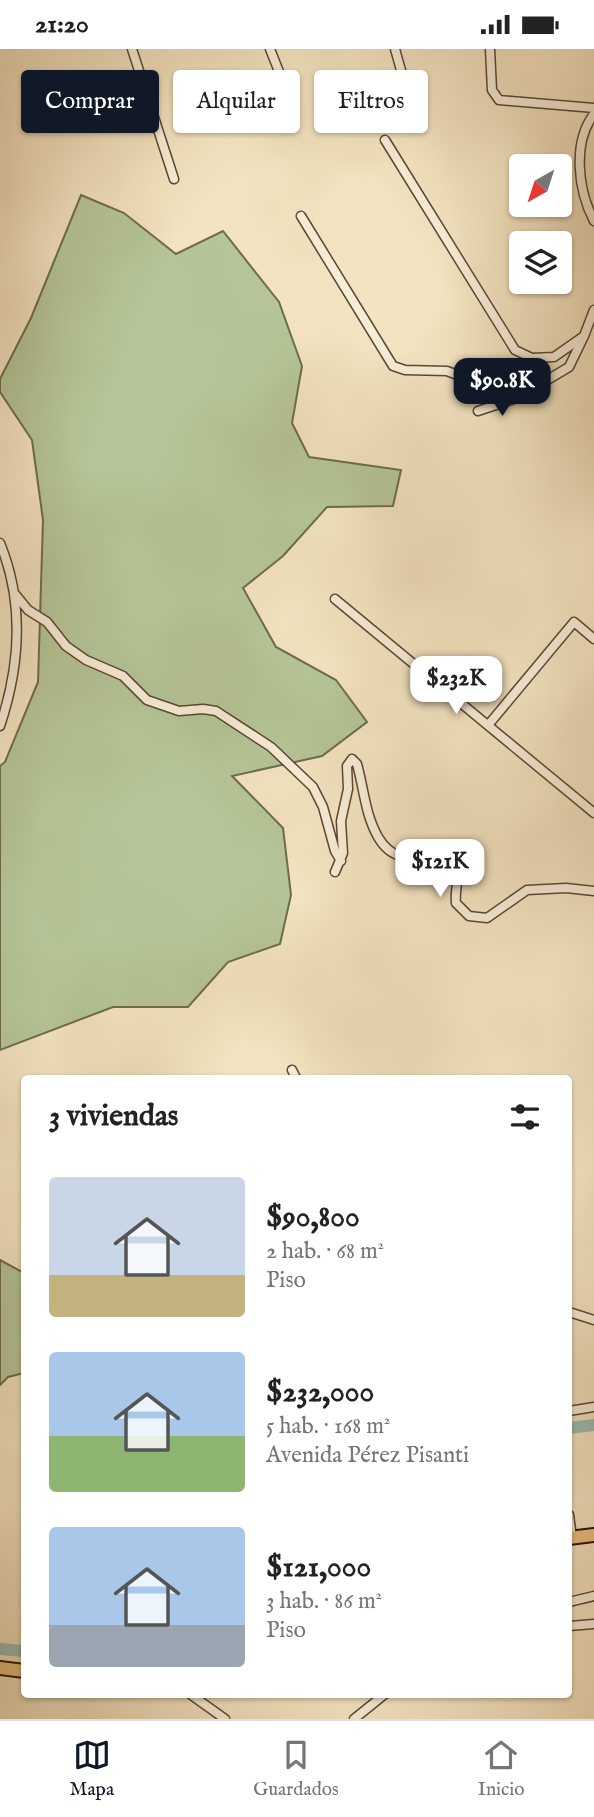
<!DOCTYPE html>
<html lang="es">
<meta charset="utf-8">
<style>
body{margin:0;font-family:"IM FELL English",serif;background:#f2f2f2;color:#222;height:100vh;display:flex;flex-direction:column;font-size:26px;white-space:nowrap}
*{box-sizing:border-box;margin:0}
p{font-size:23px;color:#767676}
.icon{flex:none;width:38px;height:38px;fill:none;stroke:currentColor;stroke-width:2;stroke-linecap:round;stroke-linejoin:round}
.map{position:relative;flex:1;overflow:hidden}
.sheet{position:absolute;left:21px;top:1026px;width:551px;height:623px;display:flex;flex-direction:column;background:#fff;border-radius:7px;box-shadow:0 2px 5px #0004}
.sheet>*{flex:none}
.hud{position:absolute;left:21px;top:21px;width:553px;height:63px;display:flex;gap:14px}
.needle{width:46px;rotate:219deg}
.controls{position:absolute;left:509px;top:105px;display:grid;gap:14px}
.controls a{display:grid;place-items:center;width:63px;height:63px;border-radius:7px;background:#fff;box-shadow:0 2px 5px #0004;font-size:35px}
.price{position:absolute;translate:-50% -60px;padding:0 16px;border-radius:14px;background:#fff;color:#222;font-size:23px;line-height:46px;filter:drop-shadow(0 2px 4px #0008)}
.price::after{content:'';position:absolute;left:50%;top:42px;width:21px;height:16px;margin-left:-10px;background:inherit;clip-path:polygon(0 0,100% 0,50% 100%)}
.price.on{background:#111827;color:#fff}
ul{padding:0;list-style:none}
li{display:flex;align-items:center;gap:21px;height:175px;padding:0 28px}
li span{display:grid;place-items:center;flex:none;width:196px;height:140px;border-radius:7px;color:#555}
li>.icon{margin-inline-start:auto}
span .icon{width:84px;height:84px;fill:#fffc;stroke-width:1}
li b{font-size:30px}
h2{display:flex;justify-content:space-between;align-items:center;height:84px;padding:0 28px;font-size:30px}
.tag{padding:0 24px;border-radius:7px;background:#fff;box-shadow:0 2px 5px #0004;font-size:24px;line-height:63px}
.tag.on{background:#111827;color:#fff}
.status{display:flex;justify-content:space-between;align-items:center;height:49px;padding:0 35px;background:#fff;direction:ltr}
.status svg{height:19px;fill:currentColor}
.tabs{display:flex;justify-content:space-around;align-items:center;height:98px;border-top:2px solid #e0e0e0;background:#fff;font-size:19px;color:#767676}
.tabs a{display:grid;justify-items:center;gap:4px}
.tabs .on{color:#111827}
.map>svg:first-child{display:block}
.green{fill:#b5c597;stroke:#6e6b4e;stroke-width:2}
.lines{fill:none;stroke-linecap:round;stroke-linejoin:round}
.river{stroke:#9bbeb5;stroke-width:12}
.street-casing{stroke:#5b4634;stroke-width:11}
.primary-casing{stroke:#281105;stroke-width:16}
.street{stroke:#f7edd6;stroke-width:8}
.primary{stroke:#eac280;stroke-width:12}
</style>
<div class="status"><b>21:20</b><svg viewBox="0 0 49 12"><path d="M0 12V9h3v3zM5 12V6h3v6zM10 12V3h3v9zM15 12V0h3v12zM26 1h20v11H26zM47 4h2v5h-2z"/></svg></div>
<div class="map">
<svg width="594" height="1670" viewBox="0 0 594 1670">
<rect width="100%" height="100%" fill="#f3e3c0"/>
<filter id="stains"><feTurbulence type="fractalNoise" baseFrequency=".00286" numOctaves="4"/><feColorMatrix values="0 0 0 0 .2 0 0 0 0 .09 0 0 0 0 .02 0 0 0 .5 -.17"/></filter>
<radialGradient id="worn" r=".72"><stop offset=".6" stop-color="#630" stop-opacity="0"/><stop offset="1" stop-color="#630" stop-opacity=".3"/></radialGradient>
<path class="green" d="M81,146L124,164L176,205L223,182L279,253L302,317L292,374L309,408L401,421L393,457L327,458L283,507L243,539L276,598L336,631L367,673L322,707L232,727L283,779L291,846L280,895L228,913L188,958H113L0,1001V717L5,713L38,633L43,471L32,391L0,343V330L31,269Z
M0,1211L24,1224V1324L8,1328L0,1336Z"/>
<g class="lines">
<path class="river" d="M569,1379L594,1376
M0,1600L24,1602"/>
<defs>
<path id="street" d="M132,0L174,130
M270,0L293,58
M395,0L410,53
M490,0L492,41L499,51L594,59
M594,65C572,94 578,141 594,172
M385,91L515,301L532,309L554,308L584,287L594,261
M301,167L393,317L405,321L447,322L517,349L569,318L584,287
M478,362L517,349
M0,494C24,553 20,617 0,677
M15,545L28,561L47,573L66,597L86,611L123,627L147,651L179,662L203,660L216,662L271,698L313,738L323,758L335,802L341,812
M335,550L594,764
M489,675L574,573L594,590
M335,823L343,804L341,772L348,740L347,717L352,710L357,715C364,740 365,765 378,788C402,829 436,790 453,812C462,823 454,841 456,854L469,867L487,869L527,841L566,839L594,842
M292,1021L296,1029
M569,1263L594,1271
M569,1362L594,1358
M569,1466L572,1488
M569,1553L594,1547
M569,1577L594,1575
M190,1645L225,1670
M354,1670L385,1645"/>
<path id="primary" d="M569,1489L594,1486
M0,1619L24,1622"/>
</defs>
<use href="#street" class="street-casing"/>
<use href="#primary" class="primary-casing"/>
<use href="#street" class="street"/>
<use href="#primary" class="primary"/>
</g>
<rect width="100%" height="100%" filter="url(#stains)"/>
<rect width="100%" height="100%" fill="url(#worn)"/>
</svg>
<div class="controls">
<a><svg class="needle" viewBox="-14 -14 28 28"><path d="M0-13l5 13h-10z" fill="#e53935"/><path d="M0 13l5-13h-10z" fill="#767676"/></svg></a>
<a><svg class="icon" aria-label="layers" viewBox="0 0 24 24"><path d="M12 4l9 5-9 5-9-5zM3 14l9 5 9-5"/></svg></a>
</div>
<b class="price on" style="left:502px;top:369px">$90.8K</b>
<b class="price" style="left:456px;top:667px">$232K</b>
<b class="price" style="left:440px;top:850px">$121K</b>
<div class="hud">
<a class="tag on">Comprar</a>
<a class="tag">Alquilar</a>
<a class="tag">Filtros</a>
</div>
<section class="sheet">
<h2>3 viviendas<svg class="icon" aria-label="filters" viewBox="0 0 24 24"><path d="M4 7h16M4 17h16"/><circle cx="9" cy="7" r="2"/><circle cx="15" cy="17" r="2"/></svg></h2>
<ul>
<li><span style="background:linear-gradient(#c9d6e8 70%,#c2b280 0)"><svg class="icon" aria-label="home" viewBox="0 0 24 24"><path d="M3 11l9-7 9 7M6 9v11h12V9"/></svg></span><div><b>$90,800</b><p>2 hab. · 68 m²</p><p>Piso</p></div></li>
<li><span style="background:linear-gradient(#a9c7e8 60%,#8fb573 0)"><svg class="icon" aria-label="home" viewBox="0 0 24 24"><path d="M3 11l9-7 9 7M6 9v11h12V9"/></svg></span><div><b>$232,000</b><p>5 hab. · 168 m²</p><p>Avenida Pérez Pisanti</p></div></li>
<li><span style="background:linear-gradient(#a9c7e8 70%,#9aa5b1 0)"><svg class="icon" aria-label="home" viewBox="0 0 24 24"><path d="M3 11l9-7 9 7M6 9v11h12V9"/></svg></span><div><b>$121,000</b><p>3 hab. · 86 m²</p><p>Piso</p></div></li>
</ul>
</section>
</div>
<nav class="tabs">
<a class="on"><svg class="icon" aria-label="map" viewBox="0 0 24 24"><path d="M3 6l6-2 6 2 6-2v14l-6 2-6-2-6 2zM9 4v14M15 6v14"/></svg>Mapa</a>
<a><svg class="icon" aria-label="saved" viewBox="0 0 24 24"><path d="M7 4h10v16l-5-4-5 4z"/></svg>Guardados</a>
<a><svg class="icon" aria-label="home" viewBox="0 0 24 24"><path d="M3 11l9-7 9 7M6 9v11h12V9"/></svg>Inicio</a>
</nav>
